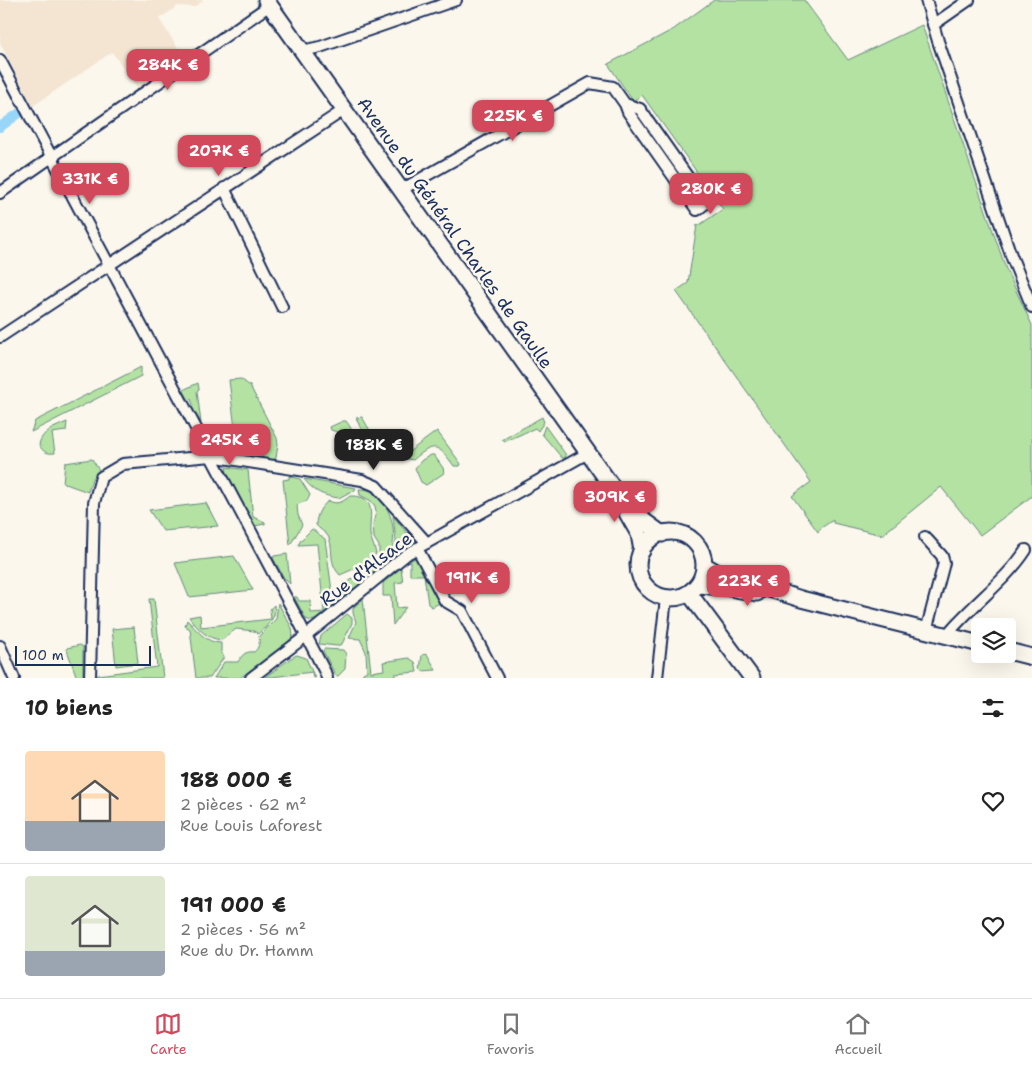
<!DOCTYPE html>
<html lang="fr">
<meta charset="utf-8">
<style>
body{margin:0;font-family:"Shantell Sans",sans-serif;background:#f2f2f2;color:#222;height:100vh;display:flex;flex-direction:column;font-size:19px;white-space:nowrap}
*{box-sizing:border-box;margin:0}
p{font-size:16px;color:#767676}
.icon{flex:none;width:28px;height:28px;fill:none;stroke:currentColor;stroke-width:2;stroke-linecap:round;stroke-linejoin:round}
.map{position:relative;height:678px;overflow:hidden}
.side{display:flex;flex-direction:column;background:#fff;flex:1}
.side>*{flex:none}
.controls{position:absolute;left:971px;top:618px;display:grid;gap:10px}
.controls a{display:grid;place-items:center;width:45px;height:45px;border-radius:5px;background:#fff;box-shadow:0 5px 20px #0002;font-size:25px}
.scale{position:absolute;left:15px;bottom:12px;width:136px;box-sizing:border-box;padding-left:5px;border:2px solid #1b2f5e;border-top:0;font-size:14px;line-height:18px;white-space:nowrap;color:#1b2f5e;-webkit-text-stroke:4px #fbf7ec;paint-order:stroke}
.price{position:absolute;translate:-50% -42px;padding:0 11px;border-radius:10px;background:#d1495b;color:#fff;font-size:16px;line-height:32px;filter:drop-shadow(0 1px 2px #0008)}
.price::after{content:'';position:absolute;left:50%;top:30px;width:15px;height:11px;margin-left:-8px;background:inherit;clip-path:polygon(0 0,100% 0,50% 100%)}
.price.on{background:#222;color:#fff}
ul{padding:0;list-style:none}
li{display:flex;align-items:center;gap:15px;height:125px;padding:0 25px}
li+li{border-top:1px solid #e0e0e0}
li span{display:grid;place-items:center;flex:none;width:140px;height:100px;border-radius:5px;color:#555}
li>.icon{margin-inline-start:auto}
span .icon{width:60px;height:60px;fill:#fffc;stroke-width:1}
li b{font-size:21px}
h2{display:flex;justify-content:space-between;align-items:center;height:60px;padding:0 25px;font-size:21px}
.menu{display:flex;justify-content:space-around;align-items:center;height:70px;border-top:1px solid #e0e0e0;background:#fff;font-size:14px;color:#767676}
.menu a{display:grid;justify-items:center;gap:2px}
.menu .on{color:#d1495b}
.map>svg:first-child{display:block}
.built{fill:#f4e5d2}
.green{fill:#b3e2a2;stroke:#678880}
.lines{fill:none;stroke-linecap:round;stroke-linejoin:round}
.canal{stroke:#98d6f9;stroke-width:10}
.street-casing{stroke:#1b2f5e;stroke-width:14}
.secondary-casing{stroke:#1b2f5e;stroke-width:19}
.street{stroke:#fbf7ec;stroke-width:10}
.secondary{stroke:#fbf7ec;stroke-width:15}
.labels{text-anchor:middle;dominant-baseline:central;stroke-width:5;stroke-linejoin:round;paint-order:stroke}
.street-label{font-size:18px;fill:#1b2f5e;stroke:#fbf7ec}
</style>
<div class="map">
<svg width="1032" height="678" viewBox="0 0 1032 678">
<rect width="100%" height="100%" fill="#fbf7ec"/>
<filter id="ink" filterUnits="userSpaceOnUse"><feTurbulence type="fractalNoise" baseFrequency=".02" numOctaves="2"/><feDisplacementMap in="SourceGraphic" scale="10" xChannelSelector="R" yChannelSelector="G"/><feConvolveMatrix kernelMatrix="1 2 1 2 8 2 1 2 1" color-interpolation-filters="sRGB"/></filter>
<g filter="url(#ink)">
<path class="built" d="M0,0H204L194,7L178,6L159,19L184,57L138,89L112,52L33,106L0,43Z"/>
<path class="green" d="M714,0H804L848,60L922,25L1006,269L1032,325V496L980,535L941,487L882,535L833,523V520L821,528L818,532L792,496L811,482L676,291L688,283L697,225L698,226L723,209L642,95L633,101L608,64L674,29Z
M141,367V376L31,432L35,421Z
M241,379L250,386L277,438L278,444L276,458L271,461L238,453L229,380Z
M198,383L199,389L197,391L201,423L191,406L193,405L191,399L189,400L183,390Z
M362,417L375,439L410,451L437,431L461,464L460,466H454C438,444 434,442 413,460L407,459L367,442L356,418Z
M542,417L544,422L538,431L535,428L504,442L502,440Z
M343,421H346C349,425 353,430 352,435L349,436L331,430L330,427Z
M67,422L66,431L52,433L55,453C47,454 43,452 39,445C41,431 56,427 67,422Z
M545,426L566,455L565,458H562L542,434Z
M431,455H434L443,468L444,473L426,485L421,482L415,468L422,460Z
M92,459L99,470L92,479L88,492L63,483L65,463Z
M226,467L248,470L253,517L265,522V524L254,526L227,473Z
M289,476L300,479L310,495L307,501L300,503L297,506L298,515L302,525L290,545L283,480L289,479Z
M304,479L356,488L354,491L348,493L339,498C323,496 314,492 304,479Z
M359,489C362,489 368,489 371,491C393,501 402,547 384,563L379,557V546L374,538L373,524L376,512L375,506L371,501L360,495Z
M350,496C378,495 369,517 370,534C371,541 375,547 376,554C367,565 353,569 340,575C327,561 335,550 328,536C325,532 319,529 316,525C316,516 321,505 329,501C337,505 343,502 350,496Z
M206,503L218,526L163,531L149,510Z
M393,516L413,540L412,542L393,553L396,541Z
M312,529L325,539L334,606L318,619L311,621L306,619L294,597H297L299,601H310L311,613L324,612L317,544L298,545L301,540Z
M426,551L449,598L432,607L428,604L424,575H410V561Z
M287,554L290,584L284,578L273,558L274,556Z
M234,556L253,590L189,597L175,563Z
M376,560L382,565L337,605L336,592Z
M401,568L403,582L395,583L397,608L406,607L393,625L391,596H383V583Z
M149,599H154L163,678H98V675L157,667Z
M363,599L371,672L384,670L383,662L409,658L415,662L417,672L395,674V678H362L363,673L367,671L366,652L360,639L349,638L356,622L353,613V608Z
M278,603L292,628L293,636L288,642L240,678H214L224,662H238C242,655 245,651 254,652C259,648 260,642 259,636L276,619Z
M274,605C278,618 266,626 258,634L254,631L236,629L222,640C207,639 198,629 189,617L200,615L201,627L271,619L270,609Z
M347,614L352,618V623L342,644L337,646L319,644L321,636Z
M187,620C197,630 206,643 221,643V653L224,657L210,678H196L190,629L185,626Z
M134,627L138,663L116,666L112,629Z
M80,645L83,647V678H77L67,650V648Z
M324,649L343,650L346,654L345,669L338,676H336L323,651Z
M427,654L436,670L422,671L420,669L422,655Z
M297,655L306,658L315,678H313L312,672L264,678L291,658Z"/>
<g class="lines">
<path class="canal" d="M0,127L18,114"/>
<defs>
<path id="street" d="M926,0L938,41L1012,258L1032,307
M933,25L969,0
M302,51L320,47L456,0
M0,60L297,618L325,672L327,678
M224,188L282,307
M401,190L590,83L613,87L625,104L628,112L697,210L706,203L640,109L625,104
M0,193L270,5
M0,337L344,110
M925,537L942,556L944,563L926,631
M417,548L445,601L462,611L497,678
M946,636C970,606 1006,581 1026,550
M0,646L14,678
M90,678L94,503L101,477L123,464L211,456L362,480L376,486L427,543
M251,678L306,636L407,554L588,453
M657,678L666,598"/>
<path id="secondary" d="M266,0L613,488L644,521L662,534
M627,513L639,534L642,551
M638 565a33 33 0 1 1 66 0a33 33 0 1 1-66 0Z
M704,565L716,572L801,599L980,644
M698,585L724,587L757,593
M689,593L752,678
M1008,651L1032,657"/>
</defs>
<use href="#street" class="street-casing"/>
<use href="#secondary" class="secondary-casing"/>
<use href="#street" class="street"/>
<use href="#secondary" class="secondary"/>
</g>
</g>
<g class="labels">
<g class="street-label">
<text transform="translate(455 233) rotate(55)">Avenue du Général Charles de Gaulle</text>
<text transform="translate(366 569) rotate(-37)">Rue d'Alsace</text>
</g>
</g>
</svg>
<div class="controls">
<a><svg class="icon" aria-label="layers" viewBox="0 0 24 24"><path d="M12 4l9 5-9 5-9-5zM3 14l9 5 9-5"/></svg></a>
</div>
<div class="scale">100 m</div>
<b class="price" style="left:168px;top:91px">284K €</b>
<b class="price" style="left:513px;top:142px">225K €</b>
<b class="price" style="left:219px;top:177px">207K €</b>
<b class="price" style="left:90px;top:205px">331K €</b>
<b class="price" style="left:711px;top:215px">280K €</b>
<b class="price" style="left:230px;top:466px">245K €</b>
<b class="price on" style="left:374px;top:471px">188K €</b>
<b class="price" style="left:615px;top:523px">309K €</b>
<b class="price" style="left:472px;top:604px">191K €</b>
<b class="price" style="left:748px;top:607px">223K €</b>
</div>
<section class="side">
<h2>10 biens<svg class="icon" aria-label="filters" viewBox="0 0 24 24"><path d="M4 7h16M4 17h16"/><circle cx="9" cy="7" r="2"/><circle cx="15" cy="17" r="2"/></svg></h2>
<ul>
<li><span style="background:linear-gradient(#ffd9b3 70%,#9aa5b1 0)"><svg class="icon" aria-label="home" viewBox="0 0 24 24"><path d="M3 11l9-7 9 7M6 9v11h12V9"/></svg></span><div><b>188 000 €</b><p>2 pièces · 62 m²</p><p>Rue Louis Laforest</p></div><svg class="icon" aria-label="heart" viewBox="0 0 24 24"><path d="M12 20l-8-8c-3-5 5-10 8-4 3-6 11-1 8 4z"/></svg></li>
<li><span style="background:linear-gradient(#dfe7d0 75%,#9aa5b1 0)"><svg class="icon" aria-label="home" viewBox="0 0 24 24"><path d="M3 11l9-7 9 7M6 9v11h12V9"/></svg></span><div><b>191 000 €</b><p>2 pièces · 56 m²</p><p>Rue du Dr. Hamm</p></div><svg class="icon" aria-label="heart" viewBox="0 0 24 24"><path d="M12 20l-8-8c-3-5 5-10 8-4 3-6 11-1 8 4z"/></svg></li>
</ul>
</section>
<nav class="menu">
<a class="on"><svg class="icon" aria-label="map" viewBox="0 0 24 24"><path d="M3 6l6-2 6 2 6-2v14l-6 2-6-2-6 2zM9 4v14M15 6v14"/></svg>Carte</a>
<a><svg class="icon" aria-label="saved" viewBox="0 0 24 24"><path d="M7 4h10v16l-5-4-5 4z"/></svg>Favoris</a>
<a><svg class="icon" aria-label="home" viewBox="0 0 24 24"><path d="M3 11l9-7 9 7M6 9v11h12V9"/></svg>Accueil</a>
</nav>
